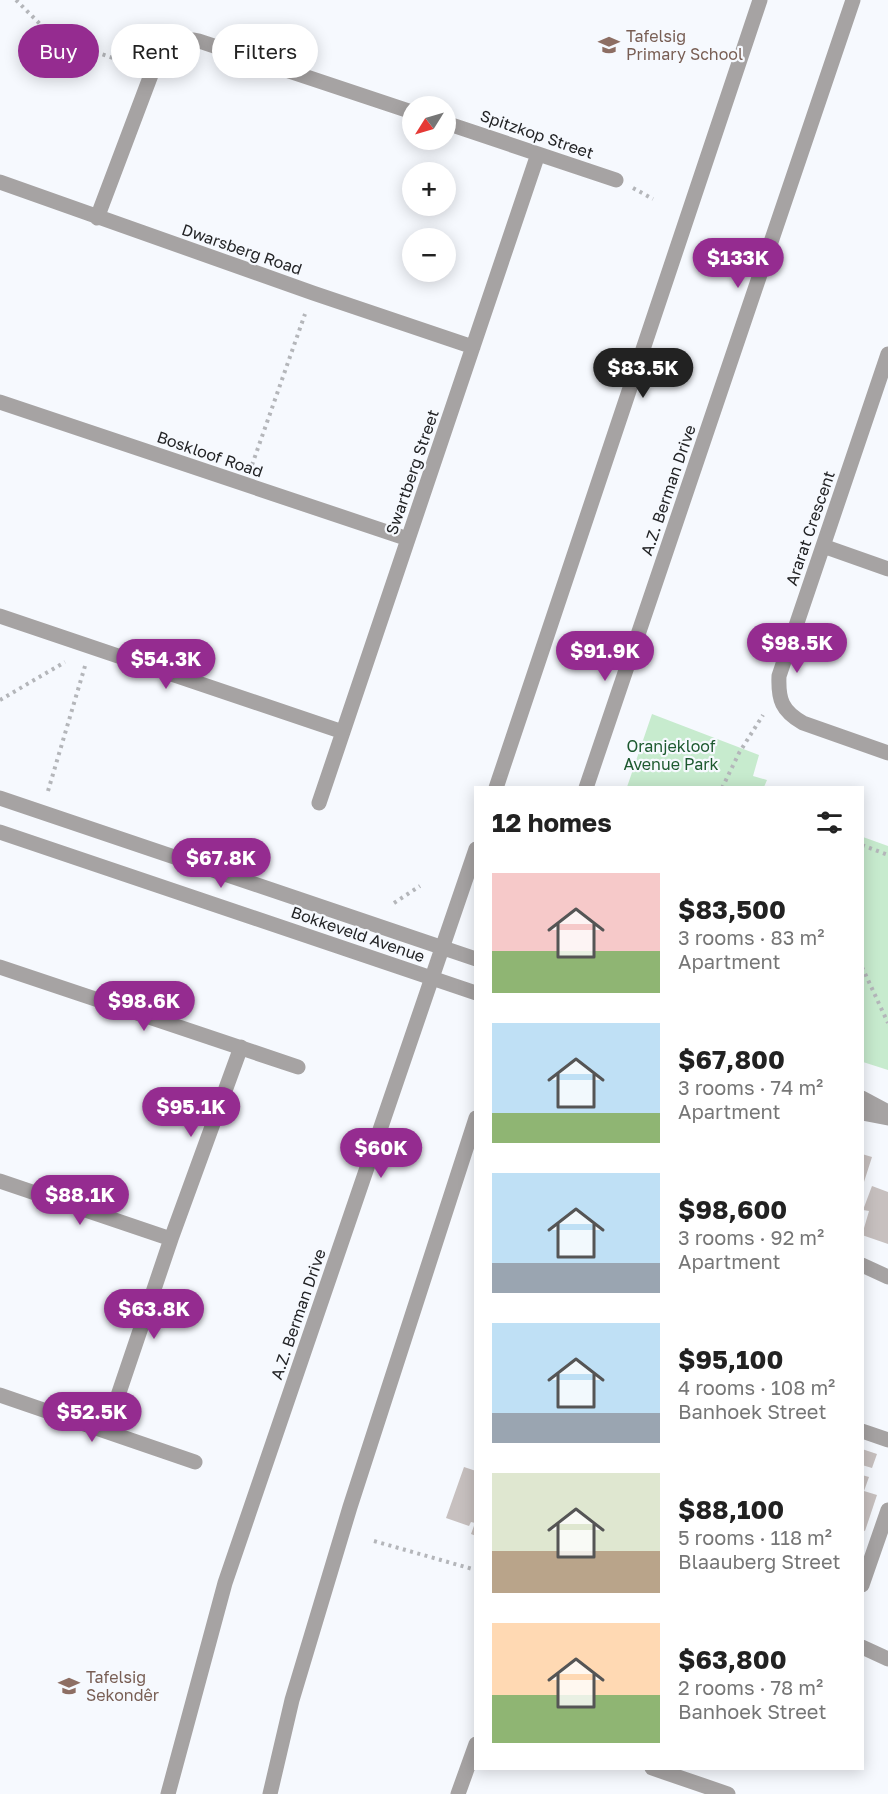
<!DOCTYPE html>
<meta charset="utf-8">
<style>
body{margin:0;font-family:"Golos Text",sans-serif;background:#f6f6f6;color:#222;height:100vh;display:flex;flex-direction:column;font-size:22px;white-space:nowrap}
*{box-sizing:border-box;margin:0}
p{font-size:20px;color:#767676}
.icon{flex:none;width:33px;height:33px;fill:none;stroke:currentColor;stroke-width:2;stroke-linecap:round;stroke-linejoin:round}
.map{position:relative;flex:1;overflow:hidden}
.side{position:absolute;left:474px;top:786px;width:390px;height:984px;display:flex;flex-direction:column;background:#fff;border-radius:0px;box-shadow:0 3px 15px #0003}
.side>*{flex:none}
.top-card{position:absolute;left:18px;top:24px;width:366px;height:54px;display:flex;gap:12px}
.needle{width:39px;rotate:233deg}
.controls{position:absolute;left:402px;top:96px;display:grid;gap:12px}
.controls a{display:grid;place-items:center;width:54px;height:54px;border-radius:50%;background:#fff;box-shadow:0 3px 15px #0003;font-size:30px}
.price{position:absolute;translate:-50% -51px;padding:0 14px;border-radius:21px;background:#952c90;color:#fff;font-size:20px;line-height:39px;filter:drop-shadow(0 2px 3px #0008)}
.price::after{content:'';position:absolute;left:50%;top:36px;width:18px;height:14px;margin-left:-9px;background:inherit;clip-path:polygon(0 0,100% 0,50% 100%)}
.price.active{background:#222;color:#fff}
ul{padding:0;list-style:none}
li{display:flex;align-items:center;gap:18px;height:150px;padding:0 18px}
li span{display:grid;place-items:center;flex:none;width:168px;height:120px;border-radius:0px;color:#555}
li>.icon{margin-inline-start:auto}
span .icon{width:72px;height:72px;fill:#fffc;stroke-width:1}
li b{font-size:26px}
h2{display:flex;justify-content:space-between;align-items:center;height:72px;padding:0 18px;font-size:26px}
.pill{padding:0 21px;border-radius:27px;background:#fff;box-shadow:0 3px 15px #0003;font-size:21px;line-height:54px}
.pill.active{background:#952c90;color:#fff}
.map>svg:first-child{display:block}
.green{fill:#c7ebce}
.building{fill:#c7c0bf}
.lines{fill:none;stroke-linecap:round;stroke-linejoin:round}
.path{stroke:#b4b6ba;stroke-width:4;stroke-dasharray:3 4.5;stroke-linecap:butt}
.minor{stroke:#a6a3a3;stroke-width:15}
.labels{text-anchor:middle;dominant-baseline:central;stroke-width:4.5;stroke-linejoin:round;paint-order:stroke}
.education-label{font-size:16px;fill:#785e54;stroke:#f6f9fe;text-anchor:start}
.street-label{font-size:16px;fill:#222325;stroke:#f6f9fe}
.park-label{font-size:16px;fill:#1d592f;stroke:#f6f9fe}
</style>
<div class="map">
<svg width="888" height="1794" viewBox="0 0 888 1794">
<rect width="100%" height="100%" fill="#f6f9fe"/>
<path class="green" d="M652,714L759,755L753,776L767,780L764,787H627Z
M863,837L888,846V1070L863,1062Z"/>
<path class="building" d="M862,1154L872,1157L863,1185H862Z
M872,1186L888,1192V1244L862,1235L869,1211L863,1210Z
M862,1449L877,1454L872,1468L862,1465Z
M464,1467L476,1471V1536L471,1534L475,1523L471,1522L469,1526L446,1518Z
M862,1475L869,1477L864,1491L877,1495L865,1531L862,1530Z"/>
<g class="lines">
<path class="path" d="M16,0L54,38L128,63L132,62
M633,188L653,199
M252,465L305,314
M0,700L65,662
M722,788L739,753L763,715
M48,791L85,666
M862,845L888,855
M394,903L420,886
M862,967L888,1023
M374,1541L476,1570"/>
<path class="minor" d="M446,123L616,180
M0,182L313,293L473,347
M97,218L157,59C166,43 180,37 199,41L412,112
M888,354L779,676C778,700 782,711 803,723L888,753
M0,402L408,539
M823,546L888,569
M0,616L343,732
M496,788L760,0
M586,788L853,0
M0,798L476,959
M319,803L538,154
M0,832L476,993
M0,967L298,1067
M862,1098L888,1112
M862,1113L888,1118
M0,1181L171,1239
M862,1265L888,1277
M0,1395L195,1462
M106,1431L171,1239L241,1047
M862,1431L888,1440
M862,1585L888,1510
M862,1647L888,1659
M652,1768L728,1794
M168,1794L225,1583L476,849
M270,1794L292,1700L350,1507L476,1118
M458,1794L476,1744"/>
</g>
<defs>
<symbol id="school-bare" viewBox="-9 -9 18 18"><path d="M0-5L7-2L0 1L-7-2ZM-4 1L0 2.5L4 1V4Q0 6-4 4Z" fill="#8d6e63" stroke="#f6f9fe" stroke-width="2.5" paint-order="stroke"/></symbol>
</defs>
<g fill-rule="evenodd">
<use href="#school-bare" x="594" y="30" width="30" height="30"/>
<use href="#school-bare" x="54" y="1671" width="30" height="30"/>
</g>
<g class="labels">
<g class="education-label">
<text x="626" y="36">Tafelsig<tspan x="626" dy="18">Primary School</tspan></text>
<text x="86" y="1677">Tafelsig<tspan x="86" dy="18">Sekondêr</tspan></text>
</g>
<g class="street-label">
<text transform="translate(537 134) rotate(19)">Spitzkop Street</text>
<text transform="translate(242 249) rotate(19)">Dwarsberg Road</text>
<text transform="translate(210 454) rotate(19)">Boskloof Road</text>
<text transform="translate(412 472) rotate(-71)">Swartberg Street</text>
<text transform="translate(668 490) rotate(-71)">A.Z. Berman Drive</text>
<text transform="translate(810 528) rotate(-71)">Ararat Crescent</text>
<text transform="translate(358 934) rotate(19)">Bokkeveld Avenue</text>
<text transform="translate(298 1314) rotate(-71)">A.Z. Berman Drive</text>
</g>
<g class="park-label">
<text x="671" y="746">Oranjekloof<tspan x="671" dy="18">Avenue Park</tspan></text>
</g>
</g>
</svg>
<div class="controls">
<a><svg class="needle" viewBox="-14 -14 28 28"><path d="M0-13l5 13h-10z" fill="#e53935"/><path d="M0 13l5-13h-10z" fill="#767676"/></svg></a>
<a>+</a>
<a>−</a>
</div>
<b class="price" style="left:738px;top:289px">$133K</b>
<b class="price active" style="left:643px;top:399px">$83.5K</b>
<b class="price" style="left:797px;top:674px">$98.5K</b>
<b class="price" style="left:605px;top:682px">$91.9K</b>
<b class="price" style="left:166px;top:690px">$54.3K</b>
<b class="price" style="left:221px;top:889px">$67.8K</b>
<b class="price" style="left:144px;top:1032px">$98.6K</b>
<b class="price" style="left:191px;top:1138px">$95.1K</b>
<b class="price" style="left:381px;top:1179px">$60K</b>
<b class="price" style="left:80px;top:1226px">$88.1K</b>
<b class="price" style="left:154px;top:1340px">$63.8K</b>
<b class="price" style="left:92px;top:1443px">$52.5K</b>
<div class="top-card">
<a class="pill active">Buy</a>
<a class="pill">Rent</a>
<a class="pill">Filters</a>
</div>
<section class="side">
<h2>12 homes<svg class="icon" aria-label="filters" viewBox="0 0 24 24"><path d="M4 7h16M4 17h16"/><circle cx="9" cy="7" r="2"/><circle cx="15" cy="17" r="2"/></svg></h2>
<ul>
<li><span style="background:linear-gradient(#f6c9c9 65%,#8fb573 0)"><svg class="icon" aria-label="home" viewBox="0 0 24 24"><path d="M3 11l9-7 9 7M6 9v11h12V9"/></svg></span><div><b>$83,500</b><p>3 rooms · 83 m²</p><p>Apartment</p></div></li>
<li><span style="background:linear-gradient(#bfe0f5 75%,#8fb573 0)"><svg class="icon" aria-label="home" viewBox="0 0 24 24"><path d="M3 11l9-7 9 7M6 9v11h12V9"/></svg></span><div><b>$67,800</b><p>3 rooms · 74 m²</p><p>Apartment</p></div></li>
<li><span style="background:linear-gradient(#bfe0f5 75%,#9aa5b1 0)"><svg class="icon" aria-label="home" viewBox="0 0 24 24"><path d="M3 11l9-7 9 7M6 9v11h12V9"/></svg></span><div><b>$98,600</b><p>3 rooms · 92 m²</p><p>Apartment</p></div></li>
<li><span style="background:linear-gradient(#bfe0f5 75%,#9aa5b1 0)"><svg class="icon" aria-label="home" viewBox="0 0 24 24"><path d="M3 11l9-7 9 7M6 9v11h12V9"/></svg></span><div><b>$95,100</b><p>4 rooms · 108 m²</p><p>Banhoek Street</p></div></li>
<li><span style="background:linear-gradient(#dfe7d0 65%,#b9a48a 0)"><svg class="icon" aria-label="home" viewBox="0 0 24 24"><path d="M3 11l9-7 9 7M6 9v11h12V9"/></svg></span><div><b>$88,100</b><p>5 rooms · 118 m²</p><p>Blaauberg Street</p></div></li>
<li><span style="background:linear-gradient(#ffd9b3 60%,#8fb573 0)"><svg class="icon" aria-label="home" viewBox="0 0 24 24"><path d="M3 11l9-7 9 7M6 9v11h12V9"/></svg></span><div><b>$63,800</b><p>2 rooms · 78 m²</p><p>Banhoek Street</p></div></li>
</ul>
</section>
</div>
